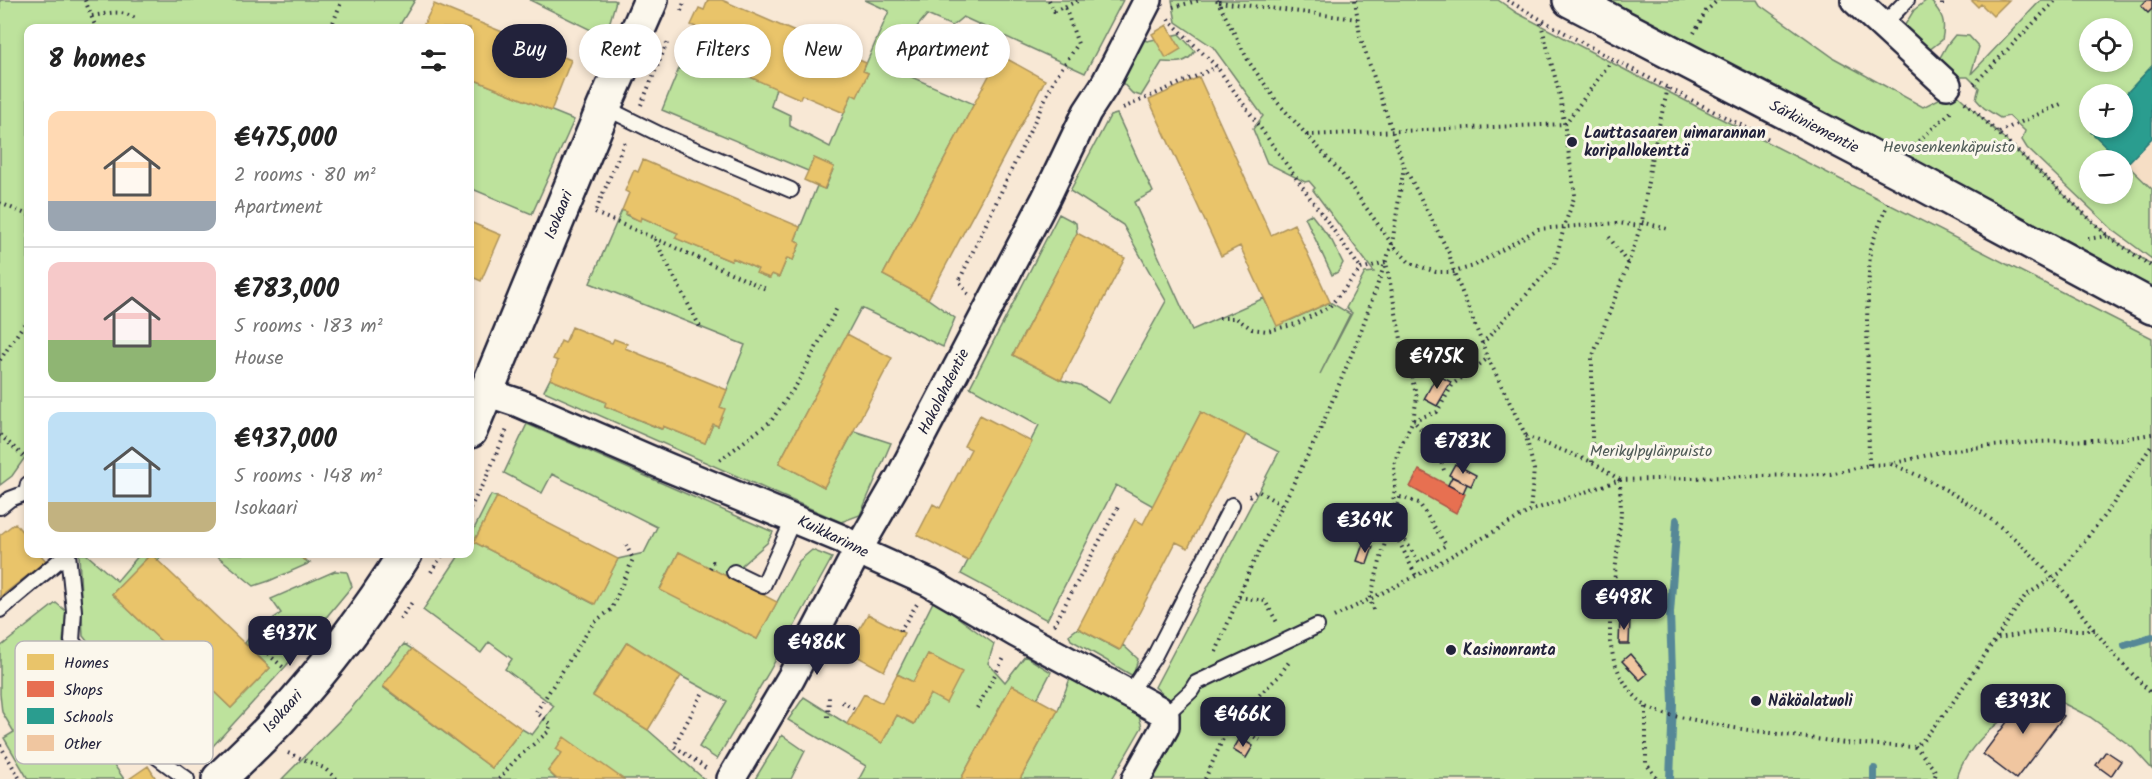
<!DOCTYPE html>
<meta charset="utf-8">
<style>
body{margin:0;font-family:Kalam,sans-serif;background:#f6f6f6;color:#222;height:100vh;display:flex;flex-direction:column;font-size:22px;white-space:nowrap}
*{box-sizing:border-box;margin:0}
p{font-size:20px;color:#767676}
.icon{flex:none;width:33px;height:33px;fill:none;stroke:currentColor;stroke-width:2;stroke-linecap:round;stroke-linejoin:round}
.map{position:relative;flex:1;overflow:hidden}
.panel{position:absolute;left:24px;top:24px;width:450px;height:534px;display:flex;flex-direction:column;background:#fff;border-radius:12px;box-shadow:0 3px 9px #0003}
.panel>*{flex:none}
.hud{position:absolute;left:492px;top:24px;width:570px;height:54px;display:flex;gap:12px}
.buttons{position:absolute;left:2079px;top:18px;display:grid;gap:12px}
.buttons a{display:grid;place-items:center;width:54px;height:54px;border-radius:50%;background:#fff;box-shadow:0 3px 9px #0003;font-size:30px}
.price{position:absolute;translate:-50% -51px;padding:0 14px;border-radius:12px;background:#22223b;color:#fff;font-size:20px;line-height:39px;filter:drop-shadow(0 2px 3px #0008)}
.price::after{content:'';position:absolute;left:50%;top:36px;width:18px;height:14px;margin-left:-9px;background:inherit;clip-path:polygon(0 0,100% 0,50% 100%)}
.price.current{background:#222;color:#fff}
ul{padding:0;list-style:none}
li{display:flex;align-items:center;gap:18px;height:150px;padding:0 24px}
li+li{border-top:2px solid #e0e0e0}
li span{display:grid;place-items:center;flex:none;width:168px;height:120px;border-radius:12px;color:#555}
li>.icon{margin-inline-start:auto}
span .icon{width:72px;height:72px;fill:#fffc;stroke-width:1}
li b{font-size:26px}
h2{display:flex;justify-content:space-between;align-items:center;height:72px;padding:0 24px;font-size:26px}
.tag{padding:0 21px;border-radius:27px;background:#fff;box-shadow:0 3px 9px #0003;font-size:21px;line-height:54px}
.tag.current{background:#22223b;color:#fff}
.map>svg:first-child{display:block}
.built{fill:#f6dec5}
.green{fill:#bde29c;stroke:#70826c;stroke-width:1.5;fill-rule:evenodd}
.homes{fill:#e9c46a;stroke:#ad935c;stroke-width:1.5}
.shops{fill:#e76f51;stroke:#ac584a;stroke-width:1.5}
.schools{fill:#2a9d8f;stroke:#287876;stroke-width:1.5}
.lines{fill:none;stroke-linecap:round;stroke-linejoin:round}
.stream{stroke:#578897;stroke-width:8}
.building{fill:#f0c6a0;stroke:#22223b;stroke-width:1.5}
.service-casing{stroke:#22223b;stroke-width:18}
.minor-casing{stroke:#22223b;stroke-width:32}
.tertiary-casing{stroke:#22223b;stroke-width:38}
.path{stroke:#22223b;stroke-width:4;stroke-dasharray:1.5 4.5;stroke-linecap:butt}
.service{stroke:#fbf7ec;stroke-width:14}
.minor{stroke:#fbf7ec;stroke-width:27}
.tertiary{stroke:#fbf7ec;stroke-width:33}
.poi-dot{fill:#22223b;stroke:#fbf7ec;stroke-width:2}
.labels{text-anchor:middle;dominant-baseline:central;stroke-width:6;stroke-linejoin:round;paint-order:stroke}
.street-label{font-size:16px;fill:#22223b;stroke:#fbf7ec}
.poi-label{font-size:16px;font-weight:bold;fill:#22223b;stroke:#fbf7ec;text-anchor:start}
.park-label{font-size:16px;fill:#505c58;stroke:#fbf7ec}
.key{fill:#fbf7ec;stroke:#bab7b7;stroke-width:1.5}
.key-label{font-size:16px;fill:#22223b}
</style>
<div class="map">
<svg width="2152" height="779" viewBox="0 0 2152 779">
<rect width="100%" height="100%" fill="#f8e8d5"/>
<filter id="ink" filterUnits="userSpaceOnUse"><feTurbulence type="fractalNoise" baseFrequency=".0167" numOctaves="2"/><feDisplacementMap in="SourceGraphic" scale="12" xChannelSelector="R" yChannelSelector="G"/><feConvolveMatrix kernelMatrix="1 2 1 2 8 2 1 2 1" color-interpolation-filters="sRGB"/></filter>
<g filter="url(#ink)">
<path class="built" d="M2152,66V189L2091,132L2095,128H2122Z"/>
<path class="green" d="M0,0H415L398,28H28V453L12,476L0,485Z
M530,0H614L616,1L608,28L599,34Z
M865,0H1123L1085,73L963,17L952,26L927,15L916,28L895,70L974,104L883,275L928,299L955,318L943,347L861,308L779,463L824,487L854,431L891,443L860,515L841,522L544,391L550,379L606,402L605,406L661,429L663,426L705,443L713,424L718,426L724,409L720,407L745,345L590,283L622,210L627,212L626,215L639,220L641,217L678,233L676,238L731,261L733,258L758,269L757,273L769,278L772,274L779,277L787,258L793,260L800,243L795,240L817,186L825,189L834,167L814,158L808,171L662,110L689,44L746,69L744,74L776,88L771,106L790,115V126L830,147L852,94L857,96L868,73L863,71L889,11Z
M1172,0H1498L1517,13L1635,75L2152,338V769L2132,747L2090,717L2039,691C2010,715 1966,740 1957,779H1149L1176,711L1170,701L1155,687L1279,452L1201,412L1153,506L1116,485L1047,620L961,574L1039,425L970,387L1059,214L1076,223L1077,233L1013,355L1061,380L1080,385L1109,403L1166,301L1123,225L1070,191L1110,116L1117,114L1153,192L1134,202L1192,330L1264,298L1272,316L1286,315L1291,320L1330,302L1350,314L1320,374L1352,313L1346,308L1365,273L1374,272L1313,190L1315,188L1309,181L1305,182L1267,163L1253,129L1263,116L1213,47L1176,22Z
M1574,0H1757L1760,5L1834,58L1923,107L1941,98L1947,85L2108,236L2152,265V306Z
M1927,0H1930C1943,15 1946,21 1942,40L1929,50L1903,28L1914,10Z
M2041,0H2152V66L2123,98L2122,94H2090V128H2095L2091,132L2121,160H2090V194H2122L2123,161L2152,189V259L2113,230L2027,148L2022,140L2025,131L2009,116L2000,118L1984,108L1976,99L1979,88L1968,77H1953L1937,63L1947,45L1955,35L1969,36L1979,47L1971,74ZM2090,28H2122V62H2090Z
M1179,34L1195,51C1187,64 1177,63 1162,62L1141,96L1132,93L1118,78L1138,37L1147,41Z
M470,78L574,120L532,214L470,188Z
M1311,214L1332,241L1343,263L1338,272L1332,275L1305,217Z
M527,424L773,532L767,543L734,572L731,579L679,552L660,589L757,639L799,561L812,550L832,558L769,672L717,759L699,747L727,701L681,676L627,642L593,695L648,730L704,779H623L562,753L548,771L556,779H282L349,711L404,644L412,649L383,687L492,768L522,729L532,735L554,706L505,669L512,659L489,642L481,653L423,610L460,554H470V537L491,495L497,497L474,542L594,604L618,559L644,553L657,527L552,474L542,493L504,473Z
M79,554H86L117,581L140,554H164L158,560L151,554L112,594L231,708L270,668L245,643L254,632L281,613L271,599L335,571L347,572L352,586L286,666L203,757L194,761L174,753L83,636Z
M215,554H295L310,563L269,581L254,586Z
M934,600L994,644L988,663L1005,682L1025,656L1051,672L1037,699L1012,685L961,779H859L866,766L788,720L804,697L847,724L882,743L897,715L914,724L930,694L946,702L961,672L928,654L913,682L897,674Z
M56,603L66,611L63,642L77,675L60,688L124,779H28L4,738L14,732L2,712L0,694V647Z
M1078,628L1119,650L1123,645L1138,659L1133,676L1071,640L1069,635Z
M1071,676L1138,713L1142,727L1112,779H1020L1058,710Z
M782,735L805,751L791,779H755Z"/>
<path class="homes" d="M708,0H722L866,63L863,71L868,73L857,97L852,94L844,113L802,95L800,99L743,74L746,69L689,44L696,27L691,25L699,8L704,10Z
M1971,0H2009L1993,16L1981,4L1978,7Z
M434,4L571,60L551,111L470,78V28H422Z
M1167,25L1181,49L1166,58L1152,34Z
M1000,55L1045,80L928,299L883,275Z
M1199,77L1271,235L1294,224L1330,302L1277,326L1240,246L1221,256L1149,100Z
M814,158L834,167L824,189L804,180Z
M643,160L800,227L795,240L800,243L793,260L787,258L779,277L772,274L770,278L756,273L758,269L733,258L731,261L675,238L678,233L641,217L640,221L626,214L627,212L622,210L629,193L625,191L634,170L638,172Z
M470,222L501,235L481,281L470,276Z
M1077,233L1125,258L1061,380L1013,355Z
M572,327L612,343L614,339L622,342L627,344L625,348L727,390L720,407L725,409L718,426L713,424L705,443L663,426L662,429L605,406L606,402L550,379L558,361L553,359L561,341L565,343Z
M847,334L892,358L824,487L779,463Z
M1201,412L1246,435L1188,548L1176,542L1120,650L1078,628L1135,519L1143,524Z
M980,415L1032,442L968,561L917,535L933,504L940,508L971,449L964,446Z
M497,497L618,559L595,604L474,542Z
M15,523L28,539V554H40L46,561L0,597V535Z
M679,552L777,602L757,639L660,590Z
M151,554L270,668L231,708L112,594Z
M295,554H309L305,560Z
M868,614L904,633L884,671L847,651Z
M627,642L681,676L648,730L593,696Z
M412,649L522,729L492,768L383,686Z
M928,654L962,672L946,703L930,694L914,724L897,715L882,743L847,724L864,694L882,703L897,674L913,682Z
M1012,685L1058,710L1020,779H961Z
M564,737L623,779H557L548,771L562,753L556,749Z
M148,766L155,777L152,779H129Z"/>
<path class="shops" d="M1419,470L1465,494L1456,513L1410,487Z"/>
<path class="schools" d="M2152,66V138L2126,165L2091,132L2095,128H2122V98Z"/>
<g class="lines">
<path class="stream" d="M2125,645L2152,637
M1670,779L1673,703L1670,613L1677,520
M1874,779V769"/>
</g>
<path class="building" d="M2147,0H2152V9L2148,13L2141,6Z
M1437,375L1451,382L1437,406L1424,399Z
M1455,464L1476,475L1471,486L1449,475Z
M1452,477L1467,484L1463,493L1448,485Z
M1363,544L1373,547L1367,564L1357,561Z
M1620,618H1630L1629,644H1619Z
M1630,654L1647,674L1640,680L1622,661Z
M2030,691L2064,716L2016,779L1983,754Z
M1240,738L1253,746L1246,758L1233,750Z
M2106,751L2121,761L2111,776L2096,765Z"/>
<g class="lines">
<defs>
<path id="service" d="M1882,26L1907,0
M604,107L661,135L791,190
M0,507L10,499L26,493L28,484
M68,554L74,611L72,641L126,709L149,751L187,779
M734,572L763,586L794,518
M0,610L67,554
M1129,694L1154,657L1232,505
M1165,715L1191,691L1196,683L1317,626"/>
<path id="minor" d="M1855,0L1947,85
M486,392L519,403L667,467L842,539L872,557L930,583L1016,633L1159,710L1165,715V727L1136,779
M731,779L791,678L859,548L900,477L1046,198L1087,112L1104,86L1148,0"/>
<path id="tertiary" d="M1570,0L1901,172L2152,307
M470,431L604,107L651,0
M219,779C239,760 259,741 278,721C325,669 368,613 405,554"/>
</defs>
<use href="#service" class="service-casing"/>
<use href="#minor" class="minor-casing"/>
<use href="#tertiary" class="tertiary-casing"/>
<path class="path" d="M85,0L96,28
M1049,0L1054,11L1080,0
M1217,0L1249,62L1278,103L1342,174L1392,244L1410,263L1436,272H1454L1474,266L1538,229L1618,223L1640,226
M1355,0L1360,36L1404,166L1449,253L1454,272L1488,358L1526,436L1534,470L1530,511
M1507,0C1593,50 1682,96 1771,140
M1219,2L1357,19
M1942,5V0
M1173,7L1201,0
M681,11L685,0
M92,16C111,13 119,9 137,19
M1168,19L1217,67L1361,269
M331,28L342,0
M1694,33L1706,11L1718,0
M1974,84L2056,0
M1965,102L2108,236L2152,267
M641,105L667,43
M1123,108L1217,67
M1565,124L1613,59
M1999,132L2061,104
M1307,135L1565,124
M1914,145L1953,110
M2103,155L2109,149
M0,203L28,215
M596,210L626,139
M595,213L654,238L700,327
M1642,222L1667,229
M1609,237L1628,264
M654,238L768,290
M2088,239L2107,236
M968,294L959,281L1055,78L1078,44L1065,7
M1219,318H1236L1252,329L1267,331L1296,324L1329,307L1361,269L1386,262L1402,344L1417,397L1413,420L1399,449L1394,465L1395,488L1390,524L1370,599L1374,613
M1482,344L1555,263L1564,227L1575,195L1560,96L1540,20
M0,360L28,318
M0,435L28,460
M1526,436L1592,462L1620,480
M720,460L771,421L797,384L837,308
M1592,462V358L1628,264L1642,222L1652,155L1668,88
M1891,464C1943,484 1993,516 2032,555C2060,584 2083,617 2108,647C2121,664 2137,678 2152,694
M1869,465L1867,320L1870,249L1889,200
M1444,470L1434,444L1413,420L1437,412L1453,384L1487,359
M1620,480L1621,514L1610,623V642L1614,661L1620,675L1629,690L1646,707L1665,714L1734,728L1845,743L1914,747L1923,740L1949,708L2025,596L2060,573L2113,504L2152,445
M1249,496L1258,491L1282,505
M1400,497L1419,503L1446,545L1419,562L1392,520Z
M470,508L486,478L508,427
M1391,525L1416,576
M710,568L713,562L717,564
M431,572L443,554
M1239,597L1265,601L1278,624
M1334,617L1416,576L1530,511L1620,480L1830,474L1869,465L1891,464L1940,452L1972,448L2034,442L2122,439L2152,434
M400,619L413,601
M1054,625L1119,505
M900,631L917,604
M250,638L285,669
M1998,638L2050,630H2095
M1216,652L1251,567L1318,435L1358,339L1392,244L1404,166
M702,694L674,746L707,769
M842,702L855,709
M1205,703L1230,723L1260,740
M1646,707V763L1657,779
M977,708L1005,656
M828,717L829,697
M0,745L20,779
M1915,746L1934,769L1936,773L1934,779
M288,753L324,768L337,779
M499,779L516,759L548,732L551,724L536,712L594,622L611,610L633,559L626,545
M1205,779L1230,723L1278,677L1289,662"/>
<use href="#service" class="service"/>
<use href="#minor" class="minor"/>
<use href="#tertiary" class="tertiary"/>
</g>
</g>
<g class="poi-dot">
<circle cx="1572" cy="142" r="6"/>
<circle cx="1451" cy="650" r="6"/>
<circle cx="1756" cy="701" r="6"/>
</g>
<g class="labels">
<g class="street-label">
<text transform="translate(1814 127) rotate(27)">Särkiniementie</text>
<text transform="translate(559 215) rotate(-68)">Isokaari</text>
<text transform="translate(944 392) rotate(-63)">Hakolahdentie</text>
<text transform="translate(833 537) rotate(26)">Kuikkarinne</text>
<text transform="translate(283 712) rotate(-48)">Isokaari</text>
</g>
<g class="poi-label">
<text x="1584" y="133">Lauttasaaren uimarannan<tspan x="1584" dy="18">koripallokenttä</tspan></text>
<text x="1463" y="650">Kasinonranta</text>
<text x="1768" y="701">Näköalatuoli</text>
</g>
<g class="park-label">
<text x="1949" y="147">Hevosenkenkäpuisto</text>
<text x="1651" y="451">Merikylpylänpuisto</text>
</g>
</g>
<rect x="15" y="641" width="198" height="123" rx="9" class="key"/>
<rect x="27" y="654" width="27" height="16" fill="#e9c46a"/>
<rect x="27" y="681" width="27" height="16" fill="#e76f51"/>
<rect x="27" y="708" width="27" height="16" fill="#2a9d8f"/>
<rect x="27" y="735" width="27" height="16" fill="#f0c6a0"/>
<g class="key-label">
<text x="64" y="668">Homes</text>
<text x="64" y="695">Shops</text>
<text x="64" y="722">Schools</text>
<text x="64" y="749">Other</text>
</g>
</svg>
<div class="buttons">
<a><svg class="icon" aria-label="locate" viewBox="0 0 24 24"><circle cx="12" cy="12" r="6"/><path d="M12 2v4M12 18v4M2 12h4M18 12h4"/></svg></a>
<a>+</a>
<a>−</a>
</div>
<b class="price current" style="left:1437px;top:390px">€475K</b>
<b class="price" style="left:1463px;top:475px">€783K</b>
<b class="price" style="left:1365px;top:554px">€369K</b>
<b class="price" style="left:1624px;top:631px">€498K</b>
<b class="price" style="left:290px;top:667px">€937K</b>
<b class="price" style="left:817px;top:676px">€486K</b>
<b class="price" style="left:2023px;top:735px">€393K</b>
<b class="price" style="left:1243px;top:748px">€466K</b>
<div class="hud">
<a class="tag current">Buy</a>
<a class="tag">Rent</a>
<a class="tag">Filters</a>
<a class="tag">New</a>
<a class="tag">Apartment</a>
</div>
<section class="panel">
<h2>8 homes<svg class="icon" aria-label="filters" viewBox="0 0 24 24"><path d="M4 7h16M4 17h16"/><circle cx="9" cy="7" r="2"/><circle cx="15" cy="17" r="2"/></svg></h2>
<ul>
<li><span style="background:linear-gradient(#ffd9b3 75%,#9aa5b1 0)"><svg class="icon" aria-label="home" viewBox="0 0 24 24"><path d="M3 11l9-7 9 7M6 9v11h12V9"/></svg></span><div><b>€475,000</b><p>2 rooms · 80 m²</p><p>Apartment</p></div></li>
<li><span style="background:linear-gradient(#f6c9c9 65%,#8fb573 0)"><svg class="icon" aria-label="home" viewBox="0 0 24 24"><path d="M3 11l9-7 9 7M6 9v11h12V9"/></svg></span><div><b>€783,000</b><p>5 rooms · 183 m²</p><p>House</p></div></li>
<li><span style="background:linear-gradient(#bfe0f5 75%,#c2b280 0)"><svg class="icon" aria-label="home" viewBox="0 0 24 24"><path d="M3 11l9-7 9 7M6 9v11h12V9"/></svg></span><div><b>€937,000</b><p>5 rooms · 148 m²</p><p>Isokaari</p></div></li>
</ul>
</section>
</div>
